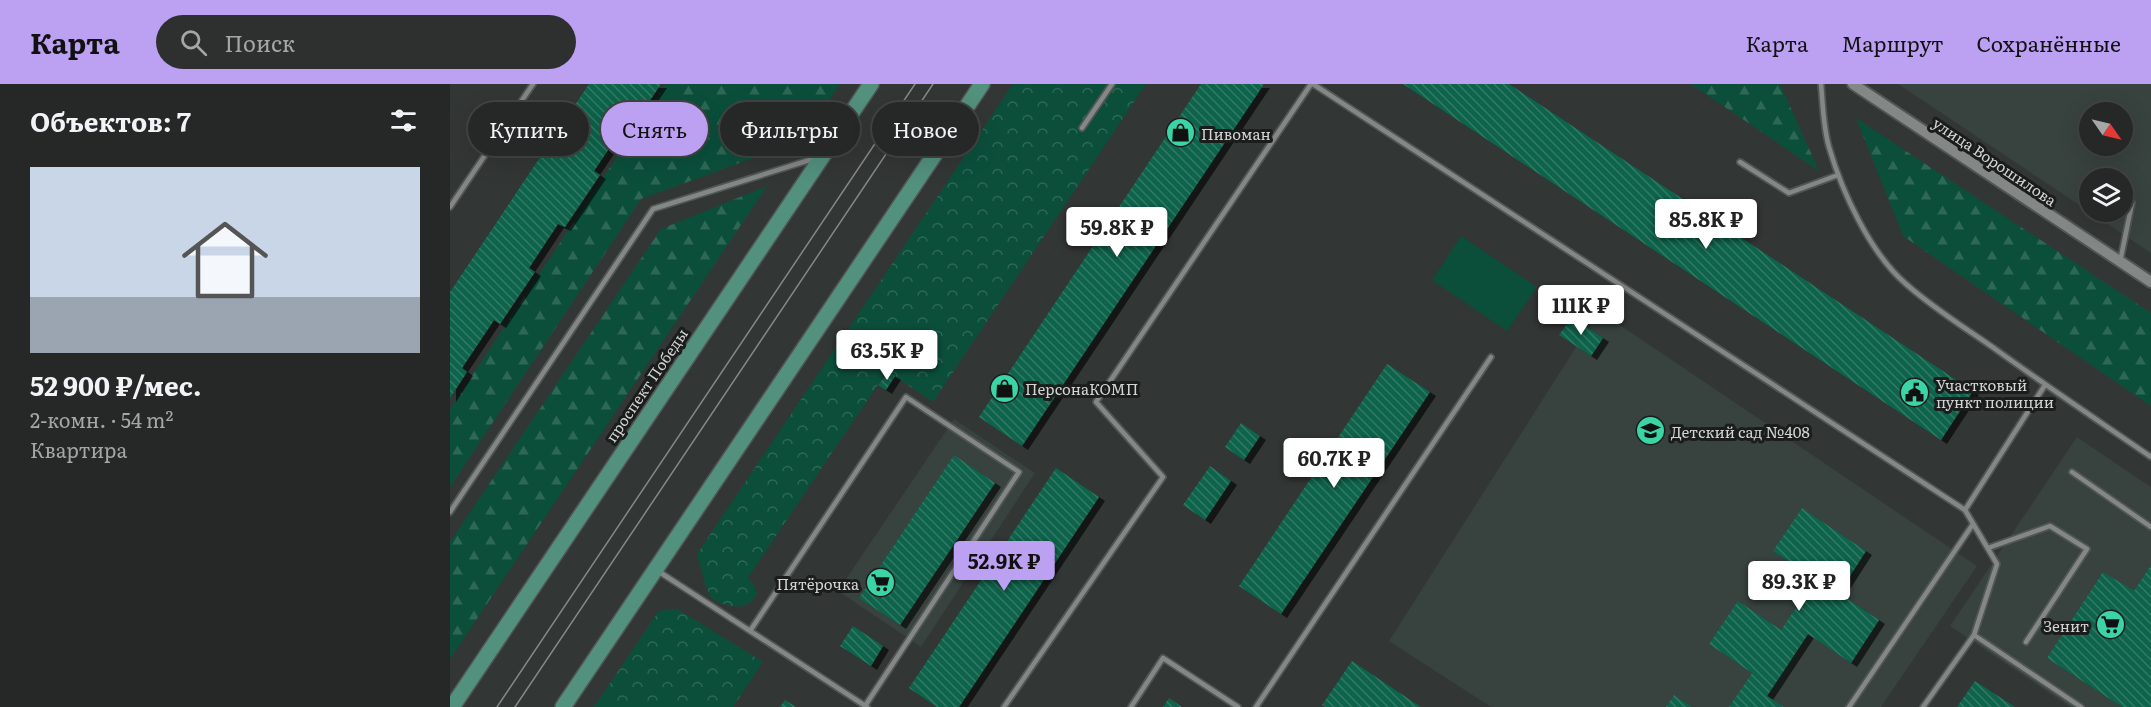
<!DOCTYPE html>
<html lang="ru">
<meta charset="utf-8">
<style>
body{margin:0;font-family:Literata,serif;background:#2e302f;color:#f1f3f6;height:100vh;display:flex;flex-direction:column;font-size:22px;white-space:nowrap}
*{box-sizing:border-box;margin:0}
p{font-size:20px;color:#a4a6a7}
.icon{flex:none;width:33px;height:33px;fill:none;stroke:currentColor;stroke-width:2;stroke-linecap:round;stroke-linejoin:round}
.map{position:relative;flex:1;overflow:hidden}
.panel{display:flex;flex-direction:column;background:#262827;width:450px}
.panel>*{flex:none}
.guide{position:absolute;left:18px;top:18px;width:570px;height:54px;display:flex;gap:12px}
.needle{width:39px;rotate:124deg}
.buttons{position:absolute;left:1629px;top:18px;display:grid;gap:12px}
.buttons a{display:grid;place-items:center;width:54px;height:54px;border-radius:50%;background:#262827;box-shadow:0 6px 24px #0002,0 0 0 2px #424444;font-size:30px}
.price{position:absolute;translate:-50% -51px;padding:0 14px;border-radius:6px;background:#fff;color:#222;font-size:20px;line-height:39px;filter:drop-shadow(0 2px 3px #0008)}
.price::after{content:'';position:absolute;left:50%;top:36px;width:18px;height:14px;margin-left:-9px;background:inherit;clip-path:polygon(0 0,100% 0,50% 100%)}
.price.on{background:#bca0f2;color:#111}
ul{padding:0;list-style:none}
li{display:grid;align-content:center;gap:12px;height:318px;padding:0 30px}
li+li{border-top:2px solid #424444}
li span{display:grid;place-items:center;height:186px;border-radius:0px;color:#555}
li>.icon{margin-inline-start:auto}
span .icon{width:108px;height:108px;fill:#fffc;stroke-width:1}
li b{font-size:26px}
h2{display:flex;justify-content:space-between;align-items:center;height:72px;padding:0 30px;font-size:26px}
.tag{padding:0 21px;border-radius:27px;background:#262827;box-shadow:0 6px 24px #0002,0 0 0 2px #424444;font-size:21px;line-height:54px}
.tag.on{background:#bca0f2;color:#111}
header{display:flex;align-items:center;gap:36px;box-sizing:border-box;height:84px;padding:0 30px;background:#bca0f2;color:#111}
header strong{font-size:28px}
nav{display:flex;gap:33px;margin-inline-start:auto;font-size:21px}
.search{width:420px;height:54px;background:#2e302f;display:flex;align-items:center;gap:15px;box-sizing:border-box;padding:0 21px;border-radius:33px;color:#a4a6a7;font-size:22px}
main{display:flex;flex:1;min-height:0}
.map>svg:first-child{display:block}
.built{fill:#38423e;fill-rule:evenodd}
.forest{fill:url(#forest-firs)}
.park{fill:url(#park-crowns)}
.pitch{fill:#0b4f3b}
.building{fill:url(#building-back-hatch);filter:url(#shadow)}
.lines{fill:none;stroke-linecap:round;stroke-linejoin:round}
.service-casing{stroke:#515553;stroke-width:8}
.tertiary-casing{stroke:#515553;stroke-width:14}
.primary-casing{stroke:#515553;stroke-width:18}
.service{stroke:#838785;stroke-width:4.5}
.tertiary{stroke:#838785;stroke-width:10}
.primary{stroke:#52917d;stroke-width:15}
.tram{stroke:#848886;stroke-width:1.5}
.labels{text-anchor:middle;dominant-baseline:central;stroke-width:6;stroke-linejoin:round;paint-order:stroke}
.poi-label{font-size:15px;fill:#d1d4d3;stroke:#1b1d1c;text-anchor:start}
.street-label{font-size:15px;fill:#d1d4d3;stroke:#1b1d1c}
</style>
<header>
<strong>Карта</strong>
<div class="search"><svg class="icon" aria-label="search" viewBox="0 0 24 24"><circle cx="10" cy="10" r="6"/><path d="M15 15l6 6"/></svg>Поиск</div>
<nav><a>Карта</a><a>Маршрут</a><a>Сохранённые</a></nav>
</header>
<main>
<section class="panel">
<h2>Объектов: 7<svg class="icon" aria-label="filters" viewBox="0 0 24 24"><path d="M4 7h16M4 17h16"/><circle cx="9" cy="7" r="2"/><circle cx="15" cy="17" r="2"/></svg></h2>
<ul>
<li><span style="background:linear-gradient(#c9d6e8 70%,#9aa5b1 0)"><svg class="icon" aria-label="home" viewBox="0 0 24 24"><path d="M3 11l9-7 9 7M6 9v11h12V9"/></svg></span><div><b>52 900 ₽/мес.</b><p>2-комн. · 54 m²</p><p>Квартира</p></div></li>
</ul>
</section>
<div class="map">
<svg width="1701" height="623" viewBox="0 0 1701 623">
<defs>
<pattern id="forest-firs" width="22" height="20" patternUnits="userSpaceOnUse" patternTransform="scale(1.5)"><rect width="22" height="20" fill="#0b4f3b"/><path d="M5 1l3.5 6h-7zM16 11l3.5 6h-7z" fill="#2e6756"/></pattern>
<pattern id="park-crowns" width="20" height="18" patternUnits="userSpaceOnUse" patternTransform="scale(1.5)"><rect width="20" height="18" fill="#0b4f3b"/><path d="M2 6a3 3 0 1 1 6 0M12 15a3 3 0 1 1 6 0" fill="none" stroke="#2e6756"/></pattern>
<pattern id="building-back-hatch" width="6" height="6" patternUnits="userSpaceOnUse" patternTransform="scale(1.5)"><rect width="6" height="6" fill="#11644b"/><path d="M-1 5l2 2M0 0l6 6M5-1l2 2" fill="none" stroke="#337964"/></pattern>
<filter id="shadow"><feDropShadow dx="6" dy="4" stdDeviation="0" flood-color="#0009"/></filter>
</defs>
<rect width="100%" height="100%" fill="#323634"/>
<path class="built" d="M1448,0H1701V169ZM1640,28H1672V62H1640ZM1640,94H1672V128H1640Z
M1149,227L1527,482L1431,623H1041L939,557Z
M504,335L585,389L471,563L388,507Z
M1627,353L1701,403V623H1620L1500,542Z"/>
<path class="forest" d="M215,0H390L352,56L191,115L0,403V325Z
M1241,0H1330L1369,87Z
M1406,34L1701,229V322L1453,152Z
M317,102L0,575V458L211,145Z"/>
<path class="park" d="M563,0H696L483,318L437,287L297,495L304,500L307,511C295,528 278,523 262,515L256,503L247,470Z
M217,525L229,526L313,578L283,623H144L208,528Z"/>
<path class="pitch" d="M1011,152L1087,203L1057,247L982,196Z"/>
<path class="building" d="M139,0H211L180,46L174,42L144,87L150,91L115,143L108,140L79,184L85,188L50,240L44,236L12,284L17,288L0,314V208Z
M751,0H814L572,362L529,333Z
M953,0H1059L1523,307L1491,356Z
M1122,233L1153,254L1141,272L1109,251Z
M937,280L980,308L831,530L789,502Z
M438,288L445,292L436,306L428,301Z
M791,339L810,352L794,376L775,363Z
M504,371L545,399L450,541L409,514Z
M760,382L781,397L755,436L733,421Z
M606,384L649,413L509,623H487L459,604Z
M1352,424L1416,467L1389,509L1429,536L1401,579L1358,550L1317,612L1334,623H1279L1302,589L1259,560L1288,517L1331,546L1365,495L1323,467Z
M1701,481V623H1672L1597,574L1653,488L1684,507Z
M403,542L433,562L421,582L390,562Z
M902,577L971,623H876L872,621Z
M1525,597L1565,623H1507Z
M1224,611L1242,623H1216Z
M719,614L732,623H713Z
M335,616L346,623H330Z"/>
<g class="lines">
<defs>
<path id="service" d="M863,0L1515,426
M1371,0C1373,21 1373,42 1379,63C1392,108 1420,169 1456,200C1484,225 1517,245 1548,267C1598,303 1650,338 1701,373
M632,44L662,0
M1290,78L1339,109L1388,91
M0,123L83,0
M1670,178L1682,119
M1622,388L1701,443
M0,428L203,125L366,74
M1538,464L1600,442L1637,465L1576,558
M208,487L417,623
M300,547L456,313L569,388L415,622
M1524,551L1631,623
M554,623L713,393L646,318L861,0
M681,623L713,574L788,623
M806,623L1041,273
M1399,623L1523,440
M1473,623L1524,551L1547,480L1515,426L1595,301"/>
<path id="tertiary" d="M1403,0L1701,198"/>
<path id="primary" d="M2,623L421,0
M113,623L532,0"/>
</defs>
<use href="#service" class="service-casing"/>
<use href="#tertiary" class="tertiary-casing"/>
<use href="#primary" class="primary-casing"/>
<use href="#service" class="service"/>
<use href="#tertiary" class="tertiary"/>
<use href="#primary" class="primary"/>
<path class="tram" d="M47,623L465,0
M65,623L483,0"/>
</g>
<defs>
<symbol id="shop-disc" viewBox="-11 -11 22 22"><circle r="9.5" fill="#3bd4a4" stroke="#1b1d1c"/><path d="M-5-2.5h2.3a2.7 3.5 0 0 1 5.4 0H5L5.5 6h-11ZM-1.5-2.5h3a1.5 2.3 0 0 0-3 0Z" fill="#111"/></symbol>
<symbol id="civic-disc" viewBox="-11 -11 22 22"><circle r="9.5" fill="#3bd4a4" stroke="#1b1d1c"/><path d="M-.6-6.5H3V-4.5H.6V-3L4-1V1h2V6H-6V1h2V-1L-.6-3ZM-1.2 2.5V6h2.4V2.5Z" fill="#111"/></symbol>
<symbol id="school-disc" viewBox="-11 -11 22 22"><circle r="9.5" fill="#3bd4a4" stroke="#1b1d1c"/><path d="M0-5L7-2L0 1L-7-2ZM-4 1L0 2.5L4 1V4Q0 6-4 4Z" fill="#111"/></symbol>
<symbol id="supermarket-disc" viewBox="-11 -11 22 22"><circle r="9.5" fill="#3bd4a4" stroke="#1b1d1c"/><path d="M-6-5.5h2.5l.6 2H6L4.5 2H-2.5L-4.4-4H-6ZM-1.5 3.2a1.3 1.3 0 1 0 .1 0ZM3 3.2a1.3 1.3 0 1 0 .1 0Z" fill="#111"/></symbol>
</defs>
<g fill-rule="evenodd">
<use href="#shop-disc" x="714" y="32" width="33" height="33"/>
<use href="#shop-disc" x="538" y="288" width="33" height="33"/>
<use href="#civic-disc" x="1448" y="292" width="33" height="33"/>
<use href="#school-disc" x="1184" y="330" width="33" height="33"/>
<use href="#supermarket-disc" x="414" y="482" width="33" height="33"/>
<use href="#supermarket-disc" x="1644" y="524" width="33" height="33"/>
</g>
<g class="labels">
<g class="poi-label">
<text x="751" y="49">Пивоман</text>
<text x="1486" y="300">Участковый<tspan x="1486" dy="17">пункт полиции</tspan></text>
<text x="575" y="304">ПерсонаКОМП</text>
<text x="1221" y="347">Детский сад №408</text>
<text x="409" y="499" text-anchor="end">Пятёрочка</text>
<text x="1639" y="541" text-anchor="end">Зенит</text>
</g>
<g class="street-label">
<text transform="translate(1545 77) rotate(34)">улица Ворошилова</text>
<text transform="translate(196 301) rotate(-56)">проспект Победы</text>
</g>
</g>
</svg>
<div class="buttons">
<a><svg class="needle" viewBox="-14 -14 28 28"><path d="M0-13l5 13h-10z" fill="#e53935"/><path d="M0 13l5-13h-10z" fill="#a4a6a7"/></svg></a>
<a><svg class="icon" aria-label="layers" viewBox="0 0 24 24"><path d="M12 4l9 5-9 5-9-5zM3 14l9 5 9-5"/></svg></a>
</div>
<b class="price" style="left:1256px;top:166px">85.8K ₽</b>
<b class="price" style="left:667px;top:174px">59.8K ₽</b>
<b class="price" style="left:1131px;top:252px">111K ₽</b>
<b class="price" style="left:437px;top:297px">63.5K ₽</b>
<b class="price" style="left:884px;top:405px">60.7K ₽</b>
<b class="price on" style="left:554px;top:508px">52.9K ₽</b>
<b class="price" style="left:1349px;top:528px">89.3K ₽</b>
<div class="guide">
<a class="tag">Купить</a>
<a class="tag on">Снять</a>
<a class="tag">Фильтры</a>
<a class="tag">Новое</a>
</div>
</div>
</main>
